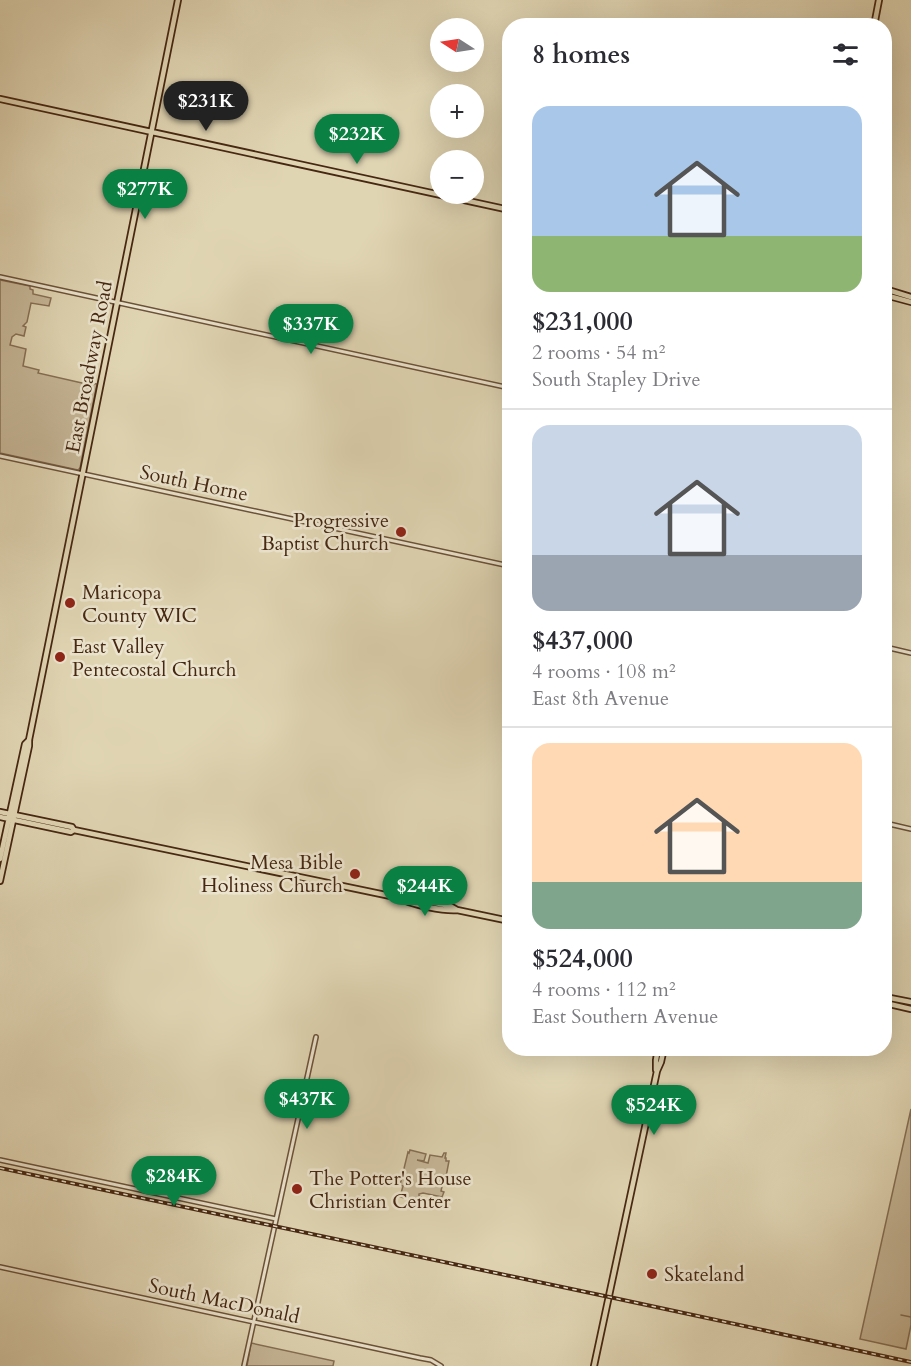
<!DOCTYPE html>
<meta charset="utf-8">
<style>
body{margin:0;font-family:Cardo,serif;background:#f2f2f3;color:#2b2b33;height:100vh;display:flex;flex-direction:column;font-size:22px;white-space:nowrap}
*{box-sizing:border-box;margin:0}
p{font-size:20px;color:#7c7c81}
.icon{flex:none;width:33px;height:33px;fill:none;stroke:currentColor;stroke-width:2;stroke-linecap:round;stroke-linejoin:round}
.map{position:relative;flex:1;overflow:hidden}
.sheet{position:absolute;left:502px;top:18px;width:390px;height:1038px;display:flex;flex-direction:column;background:#fff;border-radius:24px;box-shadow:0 6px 24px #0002}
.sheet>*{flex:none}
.needle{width:39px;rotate:282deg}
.controls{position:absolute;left:430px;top:18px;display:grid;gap:12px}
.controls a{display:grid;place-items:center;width:54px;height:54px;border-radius:50%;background:#fff;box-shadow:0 6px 24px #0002;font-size:30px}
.price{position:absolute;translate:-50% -51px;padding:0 14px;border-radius:21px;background:#0b8043;color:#fff;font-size:20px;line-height:39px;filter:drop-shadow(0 2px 3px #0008)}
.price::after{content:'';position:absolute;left:50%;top:36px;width:18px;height:14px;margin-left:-9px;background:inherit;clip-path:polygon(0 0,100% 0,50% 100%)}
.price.active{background:#222;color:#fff}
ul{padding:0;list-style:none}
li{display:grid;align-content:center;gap:12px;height:318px;padding:0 30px}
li+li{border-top:2px solid #e1e1e2}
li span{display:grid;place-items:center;height:186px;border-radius:18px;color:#555}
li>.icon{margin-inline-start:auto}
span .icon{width:108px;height:108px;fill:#fffc;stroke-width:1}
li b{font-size:26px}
h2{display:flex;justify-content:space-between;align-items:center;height:72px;padding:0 30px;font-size:26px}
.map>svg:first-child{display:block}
.green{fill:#c6b798;stroke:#866f55;stroke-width:1.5}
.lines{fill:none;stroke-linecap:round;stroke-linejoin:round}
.stream{stroke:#836c52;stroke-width:1.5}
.minor-casing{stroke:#6c523a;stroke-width:6}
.major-casing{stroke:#462712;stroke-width:8}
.minor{stroke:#ebe4ce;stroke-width:3}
.major{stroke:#e0d5b3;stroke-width:4.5}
.rail-casing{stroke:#462712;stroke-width:4}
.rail{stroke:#ebe4ce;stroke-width:1.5;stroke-dasharray:4.5;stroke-linecap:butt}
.poi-dot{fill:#8f2418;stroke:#ebe4ce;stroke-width:2}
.labels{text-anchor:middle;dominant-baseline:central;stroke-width:5;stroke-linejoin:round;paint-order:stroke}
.street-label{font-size:20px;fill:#462712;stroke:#ebe4ce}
.poi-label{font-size:20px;fill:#462712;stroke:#ebe4ce;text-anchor:start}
</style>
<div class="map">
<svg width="911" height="1366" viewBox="0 0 911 1366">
<rect width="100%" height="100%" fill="#e0d5b3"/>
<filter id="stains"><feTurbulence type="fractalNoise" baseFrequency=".00333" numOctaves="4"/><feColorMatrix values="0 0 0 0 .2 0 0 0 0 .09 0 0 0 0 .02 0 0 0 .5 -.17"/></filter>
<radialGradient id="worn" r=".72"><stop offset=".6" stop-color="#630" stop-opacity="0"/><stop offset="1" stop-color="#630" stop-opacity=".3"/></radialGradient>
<path class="green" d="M0,280L30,286V289L33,290V294L51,298L49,306L31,303L27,322L23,326L26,327L24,336L16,334L12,337L10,345L26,349L23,366L39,370L38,373L82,383L97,384L80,468L78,470L0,453Z
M911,1109V1325L906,1349L860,1339Z
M410,1150L426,1154L424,1161L417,1160L428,1163L430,1155L442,1157L444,1153H446L445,1158H446V1161H449L445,1182H443L441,1191L444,1192L442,1197L423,1193L419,1194V1196L421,1197L420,1201L400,1197L403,1186L400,1185L408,1152L409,1153Z
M251,1343L334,1361L333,1366H247Z"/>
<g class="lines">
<path class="stream" d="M901,1315L911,1317"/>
<defs>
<path id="minor" d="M0,277L510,388
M0,456L510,566
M885,647L911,653
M885,823L911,829
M0,1160L276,1219
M0,1267L420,1358L431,1360L441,1366
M244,1366L316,1037"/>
<path id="major" d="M874,26L879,0
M0,99L510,210
M885,289L911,297
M885,295L911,302
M0,812L72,827L74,830
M0,817L71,832L74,830L400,898C410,905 445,911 457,910L510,921
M0,859L25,744L29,740
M0,881L29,746V740L178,0
M400,898L405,897L450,906L457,910
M885,997L911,1002
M885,1003L911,1009
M656,1070V1060L658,1048
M594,1366L657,1071L661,1062L664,1048"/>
</defs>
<use href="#minor" class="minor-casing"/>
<use href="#major" class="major-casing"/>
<use href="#minor" class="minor"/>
<use href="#major" class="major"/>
<defs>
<path id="rail" d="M0,1168L614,1298L911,1362"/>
</defs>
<use href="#rail" class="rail-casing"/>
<use href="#rail" class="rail"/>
</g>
<g class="poi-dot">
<circle cx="401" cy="532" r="6"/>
<circle cx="70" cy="603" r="6"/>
<circle cx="60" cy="657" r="6"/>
<circle cx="355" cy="874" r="6"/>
<circle cx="297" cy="1189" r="6"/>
<circle cx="652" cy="1274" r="6"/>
</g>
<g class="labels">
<g class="street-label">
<text transform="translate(89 367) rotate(-79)">East Broadway Road</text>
<text transform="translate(194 483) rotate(12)">South Horne</text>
<text transform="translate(224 1301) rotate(12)">South MacDonald</text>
</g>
<g class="poi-label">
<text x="389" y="520" text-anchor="end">Progressive<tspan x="389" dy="23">Baptist Church</tspan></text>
<text x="82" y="592">Maricopa<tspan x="82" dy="23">County WIC</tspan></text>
<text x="72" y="646">East Valley<tspan x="72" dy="23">Pentecostal Church</tspan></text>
<text x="343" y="862" text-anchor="end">Mesa Bible<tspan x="343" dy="23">Holiness Church</tspan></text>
<text x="309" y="1178">The Potter's House<tspan x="309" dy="23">Christian Center</tspan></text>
<text x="664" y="1274">Skateland</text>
</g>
</g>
<rect width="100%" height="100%" filter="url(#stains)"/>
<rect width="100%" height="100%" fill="url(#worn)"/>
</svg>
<div class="controls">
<a><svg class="needle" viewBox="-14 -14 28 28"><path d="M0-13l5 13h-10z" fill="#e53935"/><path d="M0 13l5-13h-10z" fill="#7c7c81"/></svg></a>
<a>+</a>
<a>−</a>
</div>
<b class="price active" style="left:206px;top:132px">$231K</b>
<b class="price" style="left:357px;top:165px">$232K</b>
<b class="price" style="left:145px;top:220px">$277K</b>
<b class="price" style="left:311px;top:355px">$337K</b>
<b class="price" style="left:425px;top:917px">$244K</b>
<b class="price" style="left:307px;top:1130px">$437K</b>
<b class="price" style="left:654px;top:1136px">$524K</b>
<b class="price" style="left:174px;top:1207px">$284K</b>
<section class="sheet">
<h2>8 homes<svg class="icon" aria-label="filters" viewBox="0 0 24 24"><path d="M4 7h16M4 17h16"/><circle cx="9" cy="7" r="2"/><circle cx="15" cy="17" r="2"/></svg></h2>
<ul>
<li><span style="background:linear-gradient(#a9c7e8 70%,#8fb573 0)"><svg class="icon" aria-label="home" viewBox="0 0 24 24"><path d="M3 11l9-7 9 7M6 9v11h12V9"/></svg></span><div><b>$231,000</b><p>2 rooms · 54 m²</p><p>South Stapley Drive</p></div></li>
<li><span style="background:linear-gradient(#c9d6e8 70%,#9aa5b1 0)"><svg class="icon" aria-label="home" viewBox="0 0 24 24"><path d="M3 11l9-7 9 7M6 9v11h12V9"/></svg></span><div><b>$437,000</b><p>4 rooms · 108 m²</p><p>East 8th Avenue</p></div></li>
<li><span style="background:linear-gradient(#ffd9b3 75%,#7fa58c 0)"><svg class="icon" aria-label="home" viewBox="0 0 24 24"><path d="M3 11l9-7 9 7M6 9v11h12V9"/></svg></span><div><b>$524,000</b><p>4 rooms · 112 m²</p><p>East Southern Avenue</p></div></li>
</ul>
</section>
</div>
